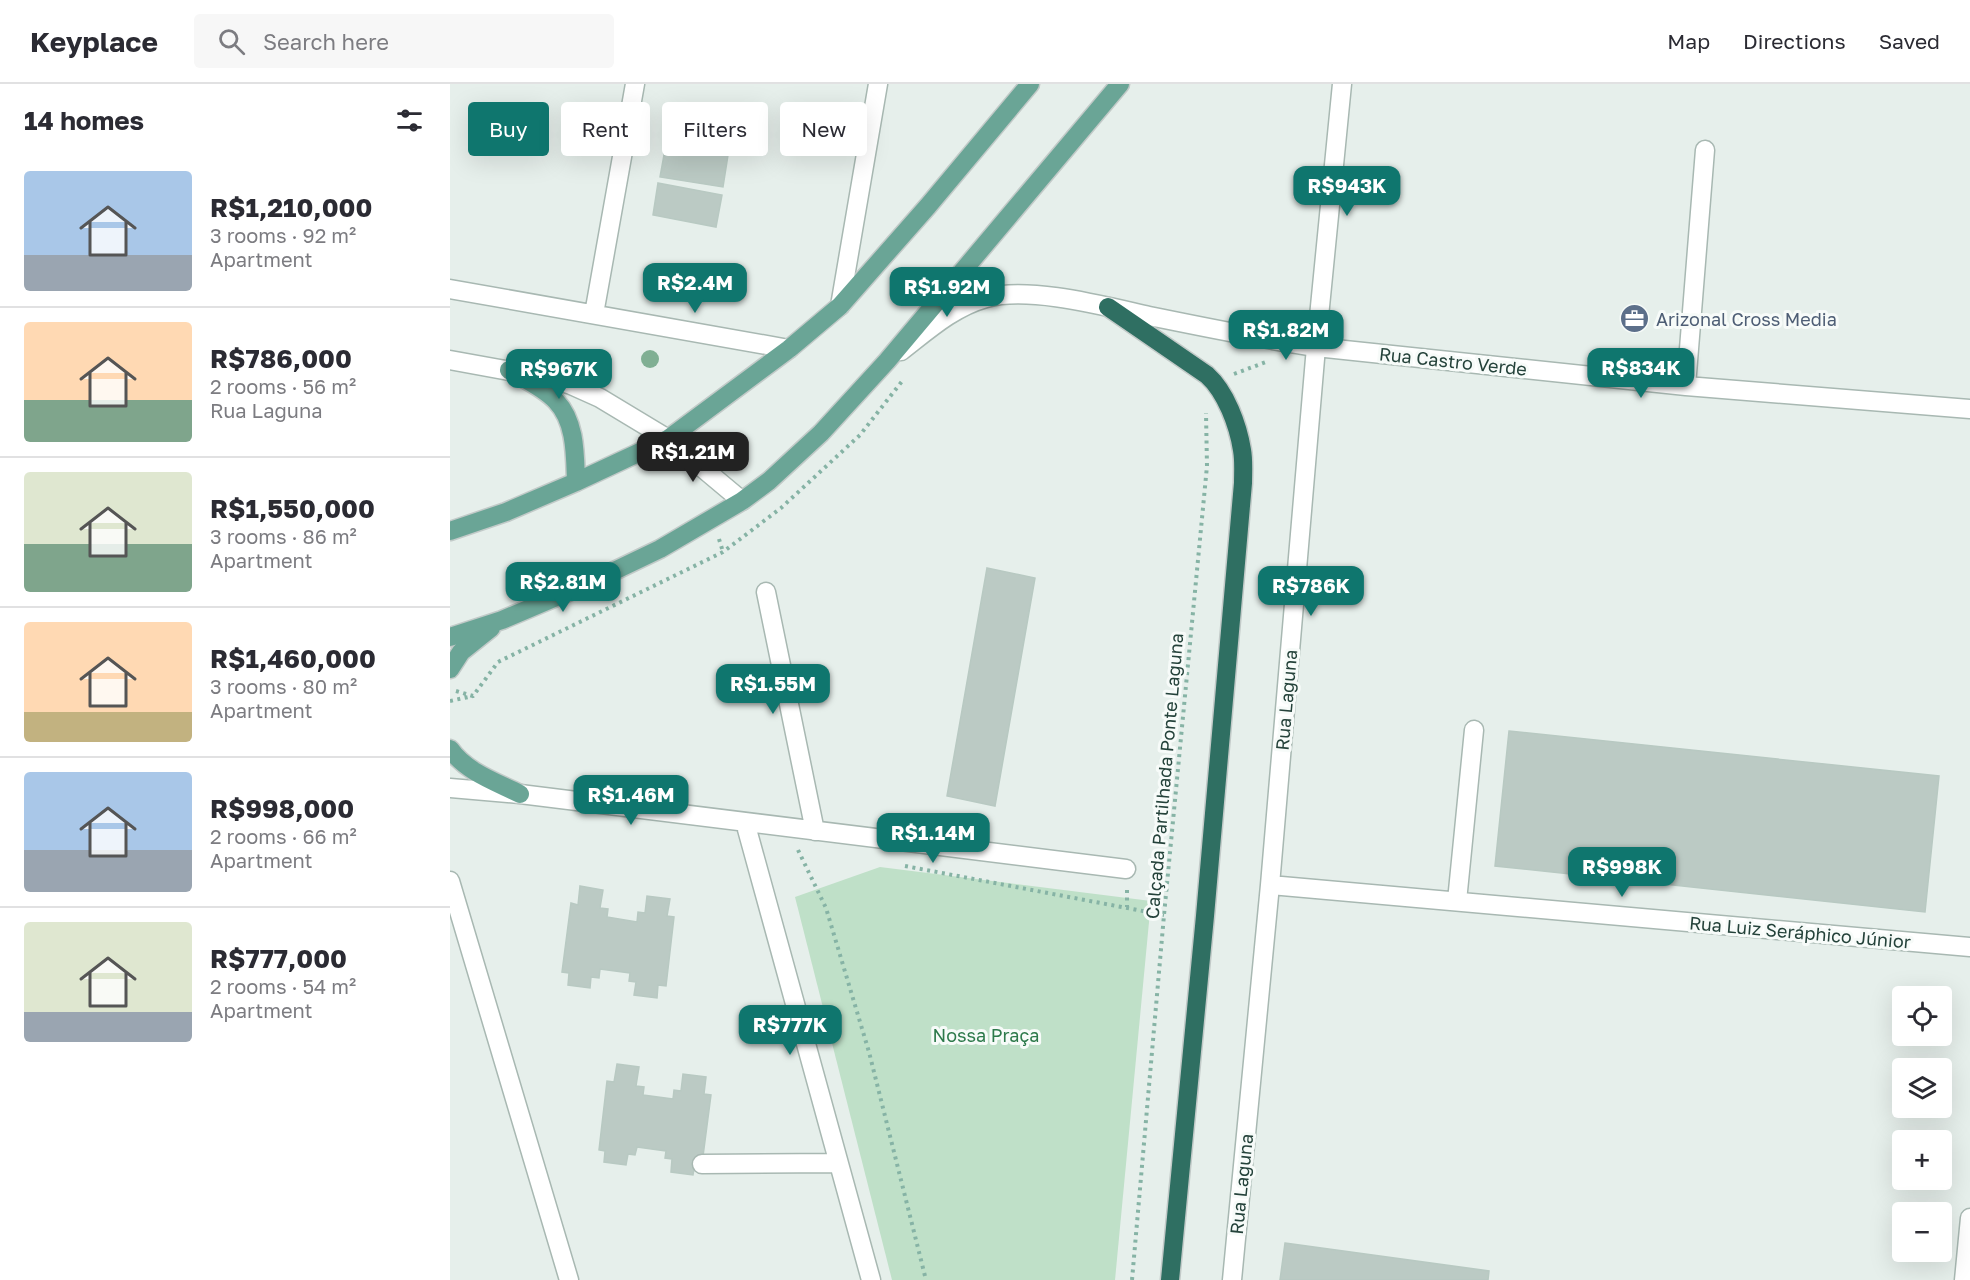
<!DOCTYPE html>
<meta charset="utf-8">
<style>
body{margin:0;font-family:"Golos Text",sans-serif;background:#f7f7f7;color:#2b2b33;height:100vh;display:flex;flex-direction:column;font-size:22px;white-space:nowrap}
*{box-sizing:border-box;margin:0}
p{font-size:20px;color:#7c7c81}
.icon{flex:none;width:33px;height:33px;fill:none;stroke:currentColor;stroke-width:2;stroke-linecap:round;stroke-linejoin:round}
.map{position:relative;flex:1;overflow:hidden}
.details{display:flex;flex-direction:column;background:#fff;width:450px}
.details>*{flex:none}
.hud{position:absolute;left:18px;top:18px;width:570px;height:54px;display:flex;gap:12px}
.tools{position:absolute;left:1442px;top:902px;display:grid;gap:12px}
.tools a{display:grid;place-items:center;width:60px;height:60px;border-radius:6px;background:#fff;box-shadow:0 6px 24px #0002;font-size:30px}
.price{position:absolute;translate:-50% -51px;padding:0 14px;border-radius:12px;background:#0f766e;color:#fff;font-size:20px;line-height:39px;filter:drop-shadow(0 2px 3px #0008)}
.price::after{content:'';position:absolute;left:50%;top:36px;width:18px;height:14px;margin-left:-9px;background:inherit;clip-path:polygon(0 0,100% 0,50% 100%)}
.price.selected{background:#222;color:#fff}
ul{padding:0;list-style:none}
li{display:flex;align-items:center;gap:18px;height:150px;padding:0 24px}
li+li{border-top:2px solid #e1e1e2}
li span{display:grid;place-items:center;flex:none;width:168px;height:120px;border-radius:6px;color:#555}
li>.icon{margin-inline-start:auto}
span .icon{width:72px;height:72px;fill:#fffc;stroke-width:1}
li b{font-size:26px}
h2{display:flex;justify-content:space-between;align-items:center;height:72px;padding:0 24px;font-size:26px}
.chip{padding:0 21px;border-radius:6px;background:#fff;box-shadow:0 6px 24px #0002;font-size:21px;line-height:54px}
.chip.selected{background:#0f766e;color:#fff}
header{display:flex;align-items:center;gap:36px;box-sizing:border-box;height:84px;padding:0 30px;background:#fff;border-bottom:2px solid #e1e1e2}
header strong{font-size:28px}
nav{display:flex;gap:33px;margin-inline-start:auto;font-size:21px}
.search{width:420px;height:54px;background:#f7f7f7;display:flex;align-items:center;gap:15px;box-sizing:border-box;padding:0 21px;border-radius:6px;color:#7c7c81;font-size:22px}
main{display:flex;flex:1;min-height:0}
.map>svg:first-child{display:block}
.green{fill:#bfe0c8}
.building{fill:#bbcac4;stroke:#b8c9c2;stroke-width:1.5}
.lines{fill:none;stroke-linecap:round;stroke-linejoin:round}
.minor-casing{stroke:#a8b8b2;stroke-width:21}
.major-casing{stroke:#c2cac8;stroke-width:21}
.highway-casing{stroke:#c2cac8;stroke-width:21}
.path{stroke:#86b3a5;stroke-width:4;stroke-dasharray:3 4.5;stroke-linecap:butt}
.minor{stroke:#fff;stroke-width:18}
.major{stroke:#6aa596;stroke-width:18}
.highway{stroke:#2f6f62;stroke-width:18}
.tree{fill:#80af93}
.labels{text-anchor:middle;dominant-baseline:central;stroke-width:6;stroke-linejoin:round;paint-order:stroke}
.service-label{font-size:18px;fill:#4e5e75;stroke:#f7fbf9;text-anchor:start}
.street-label{font-size:18px;fill:#24423a;stroke:#f7fbf9}
.park-label{font-size:18px;fill:#2d7a4b;stroke:#f7fbf9}
</style>
<header>
<strong>Keyplace</strong>
<div class="search"><svg class="icon" aria-label="search" viewBox="0 0 24 24"><circle cx="10" cy="10" r="6"/><path d="M15 15l6 6"/></svg>Search here</div>
<nav><a>Map</a><a>Directions</a><a>Saved</a></nav>
</header>
<main>
<section class="details">
<h2>14 homes<svg class="icon" aria-label="filters" viewBox="0 0 24 24"><path d="M4 7h16M4 17h16"/><circle cx="9" cy="7" r="2"/><circle cx="15" cy="17" r="2"/></svg></h2>
<ul>
<li><span style="background:linear-gradient(#a9c7e8 70%,#9aa5b1 0)"><svg class="icon" aria-label="home" viewBox="0 0 24 24"><path d="M3 11l9-7 9 7M6 9v11h12V9"/></svg></span><div><b>R$1,210,000</b><p>3 rooms · 92 m²</p><p>Apartment</p></div></li>
<li><span style="background:linear-gradient(#ffd9b3 65%,#7fa58c 0)"><svg class="icon" aria-label="home" viewBox="0 0 24 24"><path d="M3 11l9-7 9 7M6 9v11h12V9"/></svg></span><div><b>R$786,000</b><p>2 rooms · 56 m²</p><p>Rua Laguna</p></div></li>
<li><span style="background:linear-gradient(#dfe7d0 60%,#7fa58c 0)"><svg class="icon" aria-label="home" viewBox="0 0 24 24"><path d="M3 11l9-7 9 7M6 9v11h12V9"/></svg></span><div><b>R$1,550,000</b><p>3 rooms · 86 m²</p><p>Apartment</p></div></li>
<li><span style="background:linear-gradient(#ffd9b3 75%,#c2b280 0)"><svg class="icon" aria-label="home" viewBox="0 0 24 24"><path d="M3 11l9-7 9 7M6 9v11h12V9"/></svg></span><div><b>R$1,460,000</b><p>3 rooms · 80 m²</p><p>Apartment</p></div></li>
<li><span style="background:linear-gradient(#a9c7e8 65%,#9aa5b1 0)"><svg class="icon" aria-label="home" viewBox="0 0 24 24"><path d="M3 11l9-7 9 7M6 9v11h12V9"/></svg></span><div><b>R$998,000</b><p>2 rooms · 66 m²</p><p>Apartment</p></div></li>
<li><span style="background:linear-gradient(#dfe7d0 75%,#9aa5b1 0)"><svg class="icon" aria-label="home" viewBox="0 0 24 24"><path d="M3 11l9-7 9 7M6 9v11h12V9"/></svg></span><div><b>R$777,000</b><p>2 rooms · 54 m²</p><p>Apartment</p></div></li>
</ul>
</section>
<div class="map">
<svg width="1520" height="1196" viewBox="0 0 1520 1196">
<rect width="100%" height="100%" fill="#e6efeb"/>
<path class="green" d="M430,783L701,817L665,1196H442L345,813Z"/>
<path class="building" d="M217,38L283,49L280,66L215,55Z
M216,60L278,71L273,103L210,93Z
M208,99L272,111L266,143L203,131Z
M537,484L585,494L545,722L497,712Z
M1059,647L1489,692L1475,828L1045,782Z
M130,802L153,806L150,824L158,825L157,833L187,838L188,828L195,829L197,812L220,815L217,832L224,833L216,902L208,901L207,914L184,911L186,898L179,897L180,889L150,885L149,894L141,893L140,904L118,901L119,889L112,888L121,819L128,821Z
M167,980L189,983L186,1002L194,1003L193,1011L223,1015L224,1006L231,1007L233,990L256,993L254,1010L261,1011L252,1080L245,1079L243,1091L221,1088L222,1075L215,1074L216,1067L187,1063L185,1071L178,1070L176,1081L154,1078L155,1067L149,1066L157,997L164,998Z
M835,1159L1039,1187L1038,1196H830Z"/>
<g class="lines">
<defs>
<path id="minor" d="M0,205L339,265
M390,222L428,0
M144,230L185,0
M451,267C477,247 503,223 536,214C579,202 654,222 699,232C754,243 810,255 866,263L1236,302L1520,325
M0,276L98,294L121,301L150,314L218,355L292,417
M1236,302L1255,66
M316,508L365,747
M0,704L70,710L676,785
M295,738L421,1196
M0,797L119,1196
M820,801L1520,863
M1007,817L1024,646
M252,1080L388,1079
M782,1196L820,801L866,263L892,0
M1514,1196L1520,1134"/>
<path id="major" d="M59,286C74,295 94,304 106,317C126,338 125,371 126,398
M0,447L56,428L126,398L218,355L339,265L390,222L478,122L580,0
M0,553L52,536L137,500L210,465L292,417L319,397L371,349L437,277L670,0
M0,585L11,568L41,544
M0,665C16,688 46,698 70,710"/>
<path id="highway" d="M658,223L757,291C776,308 788,341 792,366C794,377 793,388 793,399L755,832L720,1196"/>
</defs>
<use href="#minor" class="minor-casing"/>
<use href="#major" class="major-casing"/>
<use href="#highway" class="highway-casing"/>
<path class="path" d="M784,290L816,278
M269,455L273,468
M6,607L23,612L48,578L273,468L331,424L410,351L453,296
M0,617L23,612
M348,766L376,824L419,968L476,1196
M455,782L714,831
M677,806V823
M682,1196L714,831L757,382L756,329"/>
<use href="#minor" class="minor"/>
<use href="#major" class="major"/>
<use href="#highway" class="highway"/>
</g>
<circle class="tree" cx="200" cy="275" r="9"/>
<defs>
<symbol id="office-disc" viewBox="-11 -11 22 22"><circle r="9.5" fill="#5c6f8a" stroke="#f7fbf9"/><path d="M-6-3h4V-5.5h4V-3h4V5H-6ZM-1-4.5V-3h2v-1.5ZM-6 0V1H6V0Z" fill="#fff"/></symbol>
</defs>
<g fill-rule="evenodd">
<use href="#office-disc" x="1168" y="218" width="33" height="33"/>
</g>
<g class="labels">
<g class="service-label">
<text x="1206" y="235">Arizonal Cross Media</text>
</g>
<g class="street-label">
<text transform="translate(1003 277) rotate(6)">Rua Castro Verde</text>
<text transform="translate(836 616) rotate(-85)">Rua Laguna</text>
<text transform="translate(714 692) rotate(-85)">Calçada Partilhada Ponte Laguna</text>
<text transform="translate(1350 848) rotate(5)">Rua Luiz Seráphico Júnior</text>
<text transform="translate(791 1100) rotate(-84)">Rua Laguna</text>
</g>
<g class="park-label">
<text x="536" y="951">Nossa Praça</text>
</g>
</g>
</svg>
<div class="tools">
<a><svg class="icon" aria-label="locate" viewBox="0 0 24 24"><circle cx="12" cy="12" r="6"/><path d="M12 2v4M12 18v4M2 12h4M18 12h4"/></svg></a>
<a><svg class="icon" aria-label="layers" viewBox="0 0 24 24"><path d="M12 4l9 5-9 5-9-5zM3 14l9 5 9-5"/></svg></a>
<a>+</a>
<a>−</a>
</div>
<b class="price" style="left:897px;top:133px">R$943K</b>
<b class="price" style="left:245px;top:230px">R$2.4M</b>
<b class="price" style="left:497px;top:234px">R$1.92M</b>
<b class="price" style="left:836px;top:277px">R$1.82M</b>
<b class="price" style="left:1191px;top:315px">R$834K</b>
<b class="price" style="left:109px;top:316px">R$967K</b>
<b class="price selected" style="left:243px;top:399px">R$1.21M</b>
<b class="price" style="left:113px;top:529px">R$2.81M</b>
<b class="price" style="left:861px;top:533px">R$786K</b>
<b class="price" style="left:323px;top:631px">R$1.55M</b>
<b class="price" style="left:181px;top:742px">R$1.46M</b>
<b class="price" style="left:483px;top:780px">R$1.14M</b>
<b class="price" style="left:1172px;top:814px">R$998K</b>
<b class="price" style="left:340px;top:972px">R$777K</b>
<div class="hud">
<a class="chip selected">Buy</a>
<a class="chip">Rent</a>
<a class="chip">Filters</a>
<a class="chip">New</a>
</div>
</div>
</main>
